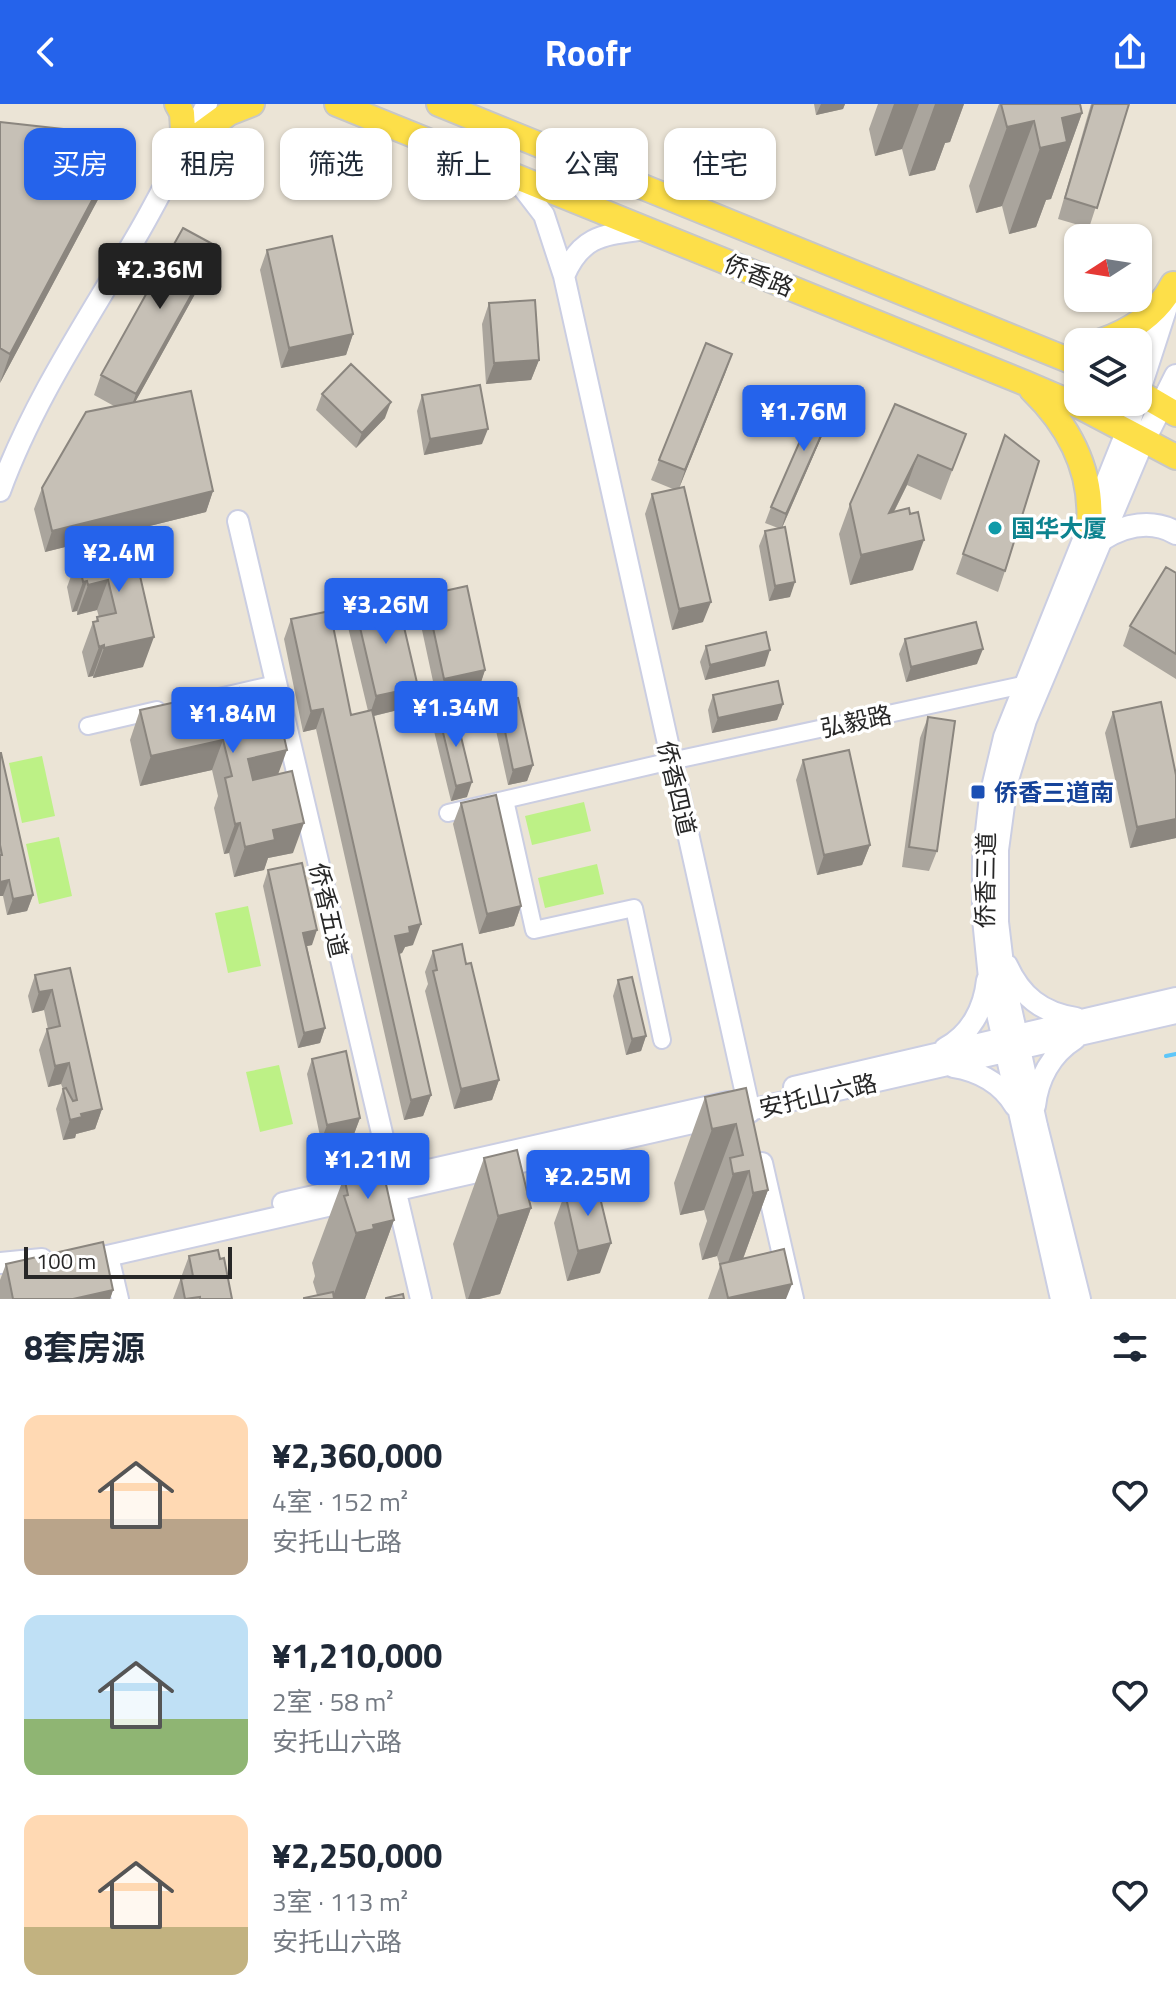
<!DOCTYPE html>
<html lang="zh">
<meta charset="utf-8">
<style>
body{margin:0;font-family:"Titillium Web","Noto Sans SC",sans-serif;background:#f6f6f7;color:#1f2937;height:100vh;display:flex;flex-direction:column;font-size:30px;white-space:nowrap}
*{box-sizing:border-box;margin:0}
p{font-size:26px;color:#747a83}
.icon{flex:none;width:44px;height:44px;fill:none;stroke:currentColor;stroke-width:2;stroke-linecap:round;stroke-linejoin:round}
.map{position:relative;height:1195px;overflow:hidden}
.side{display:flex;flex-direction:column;background:#fff;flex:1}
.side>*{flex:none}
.guide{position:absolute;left:24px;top:24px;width:1128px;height:72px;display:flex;gap:16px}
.needle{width:52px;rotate:258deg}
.fabs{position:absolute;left:1064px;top:120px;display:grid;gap:16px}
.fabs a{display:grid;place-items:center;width:88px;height:88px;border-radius:16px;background:#fff;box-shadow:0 2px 6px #0004;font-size:40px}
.scale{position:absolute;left:24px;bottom:20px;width:208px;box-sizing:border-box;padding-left:8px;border:4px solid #272727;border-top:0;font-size:22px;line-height:28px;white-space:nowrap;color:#272727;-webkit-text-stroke:6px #fff;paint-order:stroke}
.price{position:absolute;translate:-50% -68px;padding:0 18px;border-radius:8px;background:#2563eb;color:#fff;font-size:26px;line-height:52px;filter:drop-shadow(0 2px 4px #0008)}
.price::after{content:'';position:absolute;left:50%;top:48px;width:24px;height:18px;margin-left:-12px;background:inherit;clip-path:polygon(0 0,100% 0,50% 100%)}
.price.on{background:#222;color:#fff}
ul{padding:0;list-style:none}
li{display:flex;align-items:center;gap:24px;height:200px;padding:0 24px}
li span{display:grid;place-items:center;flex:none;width:224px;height:160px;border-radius:16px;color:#555}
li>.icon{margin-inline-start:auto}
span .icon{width:96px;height:96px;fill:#fffc;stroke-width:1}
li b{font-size:34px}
h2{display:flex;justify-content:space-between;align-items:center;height:96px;padding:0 24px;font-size:34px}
.tag{padding:0 28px;border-radius:16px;background:#fff;box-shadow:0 2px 6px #0004;font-size:28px;line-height:72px}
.tag.on{background:#2563eb;color:#fff}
header{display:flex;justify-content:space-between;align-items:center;height:104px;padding:0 24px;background:#2563eb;color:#fff;font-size:36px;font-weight:700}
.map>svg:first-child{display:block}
.pitch{fill:#bdf186}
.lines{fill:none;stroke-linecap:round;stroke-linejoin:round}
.stream{stroke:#5dc6f9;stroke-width:4}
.minor-casing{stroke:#cbcee2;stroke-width:20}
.tertiary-casing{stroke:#cbcee2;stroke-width:24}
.secondary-casing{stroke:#cbcee2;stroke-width:26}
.primary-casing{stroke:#c7c7c7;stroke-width:28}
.minor{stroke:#fff;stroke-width:16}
.tertiary{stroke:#fff;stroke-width:20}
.secondary{stroke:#fff;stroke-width:22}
.primary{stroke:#fddf49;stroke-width:24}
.wall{fill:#aaa59d}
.shaded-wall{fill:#8b867f}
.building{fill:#c6c0b6;stroke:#8b867f;stroke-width:2}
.culture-dot{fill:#0f9aa8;stroke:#fff;stroke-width:3}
.transit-dot{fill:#1a4fb4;stroke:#fff;stroke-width:3}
.labels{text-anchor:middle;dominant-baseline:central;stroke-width:7;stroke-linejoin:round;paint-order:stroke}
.street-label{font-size:24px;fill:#272727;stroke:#fff}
.culture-label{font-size:24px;font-weight:bold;fill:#0d838f;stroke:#fff;text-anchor:start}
.transit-label{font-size:24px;font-weight:bold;fill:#164399;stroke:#fff;text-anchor:start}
</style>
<header><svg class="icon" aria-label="back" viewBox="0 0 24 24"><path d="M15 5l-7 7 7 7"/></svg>Roofr<svg class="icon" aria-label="share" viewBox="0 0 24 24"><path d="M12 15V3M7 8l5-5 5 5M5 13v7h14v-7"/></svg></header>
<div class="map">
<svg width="1176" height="1195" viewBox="0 0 1176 1195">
<rect width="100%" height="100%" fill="#ebe4d6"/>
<path class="pitch" d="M42,652L55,712L22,719L9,659Z
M584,698L591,727L532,741L525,712Z
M59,733L72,792L39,800L26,740Z
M597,760L604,790L545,804L538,774Z
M248,802L261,862L228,869L215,809Z
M279,961L293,1020L260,1028L246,968Z"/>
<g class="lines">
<path class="stream" d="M1166,952L1176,950"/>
<defs>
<path id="minor" d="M219,593L276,580
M88,622L157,606
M505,696L534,826L634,804L662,936
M448,709L671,657L1032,579
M110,1152L120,1195"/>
<path id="tertiary" d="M513,71L544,111L564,172L750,1008
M564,172C582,130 605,131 646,125
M0,387C33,297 87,217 135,135C161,91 183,45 207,0
M238,417L421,1195
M1007,861C1021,892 1042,909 1076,914
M945,944C970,931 984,905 987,876
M953,963C978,967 1001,979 1015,1002
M794,983L1176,894
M1035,1002C1038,975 1051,950 1075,935
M762,1059L793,1195
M283,1099L728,998
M81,1158L1176,909
M0,1159L42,1155
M1061,1195L989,874L983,815V754L990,692L1004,633L1127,326
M1080,1195L1037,1022L1005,877L998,818V746L1007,679L1026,616L1144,336"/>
<path id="secondary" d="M1138,289L1171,187
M1127,326L1135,298
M1144,336L1176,272
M1102,435C1125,421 1152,415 1176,429"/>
<path id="primary" d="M177,0L182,9L184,42
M337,0L1025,279L1081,303L1176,353
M439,0L1078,260
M184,42L229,9L252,0
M1099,238C1130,227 1157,211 1173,180
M1032,286C1070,323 1093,368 1089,422
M1138,288L1176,310"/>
</defs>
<use href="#minor" class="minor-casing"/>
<use href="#tertiary" class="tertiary-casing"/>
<use href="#secondary" class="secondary-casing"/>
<use href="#primary" class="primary-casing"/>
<use href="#minor" class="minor"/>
<use href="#tertiary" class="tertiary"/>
<use href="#secondary" class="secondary"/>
<use href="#primary" class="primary"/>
</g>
<path class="wall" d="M814,0H845L843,5L816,11Z
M878,0H964L950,38L945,39L935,66L909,72L902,45L875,52L869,25Z
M999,0H1080L1082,9L1051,95L1046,96L1036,123L1009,130L1002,102L976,109L969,82Z
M1091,0H1129L1089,124L1058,115Z
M0,18L112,59L102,88L0,279Z
M267,146L353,230L346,251L281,264L260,166Z
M210,163L135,298L213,387L206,408L45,448L34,405L42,384L114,302L94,291L101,271Z
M489,199L539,256L531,276L486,280L482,220Z
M732,250L679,384L703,518L672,526L645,410L652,390L673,385L651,376L659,356Z
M322,290L385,314L356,344L316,306Z
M422,291L482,340L424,351L417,307Z
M895,300L966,330L941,396L907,381L894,408L910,410L913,466L850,481L839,430L850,400Z
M831,311L782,424L790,493L769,497L759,442L765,427L778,424L765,419L771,403Z
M1005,331V467L998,488L956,470Z
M132,437L143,563L93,574V572L88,573L82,548L93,518H96L97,513H99L97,506L77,511V507L72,508L67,483L78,453H80L82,448Z
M1176,469V575L1123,542L1130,522Z
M426,491L485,566L478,587L437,596L419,512Z
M355,502L418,583L410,603L374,612L413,841L405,843L402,849L399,850L431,991L423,1012L404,1016L316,625L303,628L284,535L291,515L351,611L368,607L348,523Z
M905,535L977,560L906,578L899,550Z
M706,542L765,562L705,576L700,558Z
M713,591L783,600L777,616L712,629L708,606Z
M499,598L533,661L527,677L508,681L493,613Z
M242,600L278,670L293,749L268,754L264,766L234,773L229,749L224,750L214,704L218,692L212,666L140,682L130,636L140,606Z
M1113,608L1176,671V734L1130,744L1105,629Z
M439,612L467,693L451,697L434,627Z
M928,613L937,747L929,767L902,763L920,634Z
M0,649L33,791L27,807L7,811L3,792H0Z
M803,656L870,741L862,761L817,771L796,676Z
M461,699L521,802L514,822L479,830L453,720Z
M268,766L312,841L307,842L325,924L320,939L298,944L263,782Z
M433,847L466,860L499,976L492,996L454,1005L425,887L428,880L425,868Z
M70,864L102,1005L95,1025L76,1030L75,1034L63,1036L56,1005L63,985L61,980L48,983L39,946L47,925H48L44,906L32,909L28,892L35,871Z
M618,876L646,932L641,947L626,951L613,892Z
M312,955L360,1014L354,1030L321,1037L307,970Z
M746,984L768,1086L743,1155L786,1195H708L720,1162L717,1152L702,1156L699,1140L707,1117L704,1106L680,1111L674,1079L705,993Z
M484,1054L531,1104L500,1190L479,1195H466L453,1140Z
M344,1073L394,1116L365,1195H303L317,1191L313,1178L315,1172L312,1159Z
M565,1089L600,1169L567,1177L554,1119Z
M189,1152L220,1155L232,1195H173Z
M6,1160L113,1186L110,1195H0V1176Z"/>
<path class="shaded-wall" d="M821,0H845L843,5L816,11Z
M894,0H919L902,45L875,52Z
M935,0H964L950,38L945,39L935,66L909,72Z
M1082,9L1051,95L1046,96L1036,123L1009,130L1040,44L1062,14Z
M1034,17L1002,102L976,109L1007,23Z
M112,59L102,88L0,279L10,250Z
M218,143L210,163L128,311L136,290Z
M353,230L346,251L281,264L289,244Z
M732,250L725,270L678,387L685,366Z
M539,256L531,276L486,280L494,259Z
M837,296L831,311L781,426L786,410Z
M391,298L385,314L356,344L362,329Z
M488,325L482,340L424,351L430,335Z
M918,351L907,381L878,439L889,409Z
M213,387L206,408L45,448L52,427Z
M924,436L913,466L850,481L861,451Z
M108,476L97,506L77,511L88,481Z
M87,477L77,507L72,508L83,478Z
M795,478L790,493L769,497L775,482Z
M711,498L703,518L672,526L679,505Z
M154,533L143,563L93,574L104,544Z
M104,541L93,572L88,573L99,543Z
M983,545L977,560L906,578L911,563Z
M770,546L765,562L705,576L710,561Z
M485,566L478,587L437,596L444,575Z
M418,583L410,603L369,613L376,592Z
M783,600L777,616L712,629L718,614Z
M323,605L316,625L303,628L311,607Z
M223,636L212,666L140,682L151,652Z
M287,646L276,676L237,685L248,655Z
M533,661L527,677L508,681L513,666Z
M472,678L467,693L451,697L456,682Z
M1176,715V734L1130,744L1137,723Z
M240,719L229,749L224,750L235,720Z
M304,719L293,749L268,754L264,766L234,773L245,743L273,726Z
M870,741L862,761L817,771L824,751Z
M9,776L3,792H0V778Z
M33,791L27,807L7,811L13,795Z
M521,802L514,822L479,830L487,810Z
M421,820L413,841L405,843L402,849L388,853L395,832L409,823Z
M317,826L312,841L298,844L303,829Z
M52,886L44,906L32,909L39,888Z
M325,924L320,939L298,944L304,929Z
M646,932L641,947L626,951L632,935Z
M69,959L61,980L48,983L55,962Z
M499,976L492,996L454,1005L461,985Z
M431,991L423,1012L404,1016L411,996Z
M102,1005L95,1025L76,1030L75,1034L63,1036L70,1016L81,1010Z
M360,1014L354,1030L321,1037L327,1021Z
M736,1020L704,1106L680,1111L712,1025Z
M749,1067L717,1152L702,1156L733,1070Z
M768,1086L737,1171L723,1172L753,1089Z
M531,1104L500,1190L479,1195H468L498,1112Z
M394,1116L365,1195H332L356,1129L373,1121Z
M611,1139L600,1169L567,1177L578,1147Z
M792,1180L786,1195H728V1194Z
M113,1186L110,1195H73Z"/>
<path class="building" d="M1001,0H1080L1082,9L1062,14L1067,38L1040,44L1034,17L1007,23Z
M1093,0H1129L1097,104L1065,94Z
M0,18L99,29L112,59L10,250L0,244Z
M183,124L218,143L136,290L101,271Z
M332,132L353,230L289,244L267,146Z
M535,196L539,256L494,259L489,199Z
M706,239L732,250L685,366L659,356Z
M351,260L391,298L362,329L322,290Z
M480,281L488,325L430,335L422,291Z
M191,287L213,387L52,427L42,384L86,308Z
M821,289L837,296L786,410L771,403Z
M895,300L966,330L952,366L918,351L889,409L909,404L910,410L918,408L924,436L861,451L850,400Z
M1005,331L1039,357L1005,467L963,450Z
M684,383L711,498L679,505L652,390Z
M785,423L795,478L775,482L765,427Z
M132,437L154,533L104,544V541L99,543L93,518L98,517L97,513L116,509L108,476L88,481L87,477L83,478L78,453L82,452V448Z
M1166,463L1176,469V550L1130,522Z
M467,482L485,566L444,575L426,491Z
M397,493L418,583L376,592L355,502Z
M330,507L351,611L372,606L421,820L409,823L410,829L395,832L431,991L411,996L323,605L311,607L291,515Z
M976,518L983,545L911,563L905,535Z
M766,528L770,546L710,561L706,542Z
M778,577L783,600L718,614L713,591Z
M239,584L242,600L275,593L287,646L248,655L253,676L292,667L304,719L273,726L275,736L245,743L240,719L235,720L225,674L232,672L223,636L151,652L140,606Z
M518,594L533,661L513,666L499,598Z
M1161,598L1176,671V715L1137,723L1113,608Z
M455,608L472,678L456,682L439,612Z
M928,613L955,617L937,747L909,743Z
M849,646L870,741L824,751L803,656Z
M0,649H1L33,791L13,795L9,776L0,778V751H2L0,741Z
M496,691L521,802L487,810L461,699Z
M302,759L317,826L303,829L325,924L304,929L268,766Z
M462,840L466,860L471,859L499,976L461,985L433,867L437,866L433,847Z
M70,864L102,1005L81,1010L82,1013L70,1016L63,985L66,984L73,997L77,996L69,959L55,962L47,925L60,922L52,886L39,888L35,871Z
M632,873L646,932L632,935L618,876Z
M346,947L360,1014L327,1021L312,955Z
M746,984L768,1086L753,1089L749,1067L733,1070L730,1054L743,1051L736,1020L712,1025L705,993Z
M517,1046L531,1104L498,1112L484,1054Z
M383,1067L394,1116L373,1121L374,1125L356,1129L344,1092L348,1091L344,1073Z
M597,1081L611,1139L578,1147L565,1089Z
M103,1138L113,1186L73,1195H13L6,1160Z
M784,1145L792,1180L728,1194L720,1160Z
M218,1146L220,1155L224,1154L232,1195H200V1193L185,1195L181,1175L193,1172L189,1152Z
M333,1188L334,1195H304V1194Z
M403,1190L404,1195H386V1194Z"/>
<circle class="culture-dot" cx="995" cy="424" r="8"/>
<rect class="transit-dot" x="970" y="680" width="16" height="16" rx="4"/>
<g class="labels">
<g class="street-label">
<text transform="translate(759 171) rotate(22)">侨香路</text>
<text transform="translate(856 617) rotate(-12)">弘毅路</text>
<text transform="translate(677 684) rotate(77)">侨香四道</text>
<text transform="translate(985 776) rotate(-89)">侨香三道</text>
<text transform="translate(329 806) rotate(77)">侨香五道</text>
<text transform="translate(818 991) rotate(-13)">安托山六路</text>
</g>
<g class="culture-label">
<text x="1011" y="424">国华大厦</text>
</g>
<g class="transit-label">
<text x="994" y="688">侨香三道南</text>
</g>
</g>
</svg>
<div class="fabs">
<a><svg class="needle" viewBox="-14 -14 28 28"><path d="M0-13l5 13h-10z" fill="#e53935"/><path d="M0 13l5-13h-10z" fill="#747a83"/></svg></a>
<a><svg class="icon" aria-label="layers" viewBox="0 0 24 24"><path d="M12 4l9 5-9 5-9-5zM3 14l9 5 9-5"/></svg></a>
</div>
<div class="scale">100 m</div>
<b class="price on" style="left:160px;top:207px">¥2.36M</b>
<b class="price" style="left:804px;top:349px">¥1.76M</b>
<b class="price" style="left:119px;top:490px">¥2.4M</b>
<b class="price" style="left:386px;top:542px">¥3.26M</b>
<b class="price" style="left:456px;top:645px">¥1.34M</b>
<b class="price" style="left:233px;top:651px">¥1.84M</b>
<b class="price" style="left:368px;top:1097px">¥1.21M</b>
<b class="price" style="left:588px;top:1114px">¥2.25M</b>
<div class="guide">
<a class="tag on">买房</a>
<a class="tag">租房</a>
<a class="tag">筛选</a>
<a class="tag">新上</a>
<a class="tag">公寓</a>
<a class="tag">住宅</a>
</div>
</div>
<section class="side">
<h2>8套房源<svg class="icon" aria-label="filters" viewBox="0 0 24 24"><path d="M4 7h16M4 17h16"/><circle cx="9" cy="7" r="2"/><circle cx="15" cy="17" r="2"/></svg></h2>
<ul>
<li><span style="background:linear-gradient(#ffd9b3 65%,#b9a48a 0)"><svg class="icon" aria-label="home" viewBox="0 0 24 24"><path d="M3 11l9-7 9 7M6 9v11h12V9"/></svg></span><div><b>¥2,360,000</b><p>4室 · 152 m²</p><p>安托山七路</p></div><svg class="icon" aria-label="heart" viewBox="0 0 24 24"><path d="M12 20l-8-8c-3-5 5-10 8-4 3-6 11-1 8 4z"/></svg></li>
<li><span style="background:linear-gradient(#bfe0f5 65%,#8fb573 0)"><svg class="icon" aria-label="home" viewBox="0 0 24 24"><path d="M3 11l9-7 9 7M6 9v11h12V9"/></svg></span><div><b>¥1,210,000</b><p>2室 · 58 m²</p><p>安托山六路</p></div><svg class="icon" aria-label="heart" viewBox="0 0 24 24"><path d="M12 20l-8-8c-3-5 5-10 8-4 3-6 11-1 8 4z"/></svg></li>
<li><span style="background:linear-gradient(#ffd9b3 70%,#c2b280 0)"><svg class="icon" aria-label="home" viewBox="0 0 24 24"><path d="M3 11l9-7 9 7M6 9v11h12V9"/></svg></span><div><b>¥2,250,000</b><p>3室 · 113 m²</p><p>安托山六路</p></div><svg class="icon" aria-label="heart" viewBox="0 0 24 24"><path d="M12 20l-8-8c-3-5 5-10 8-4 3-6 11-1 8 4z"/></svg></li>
</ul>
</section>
